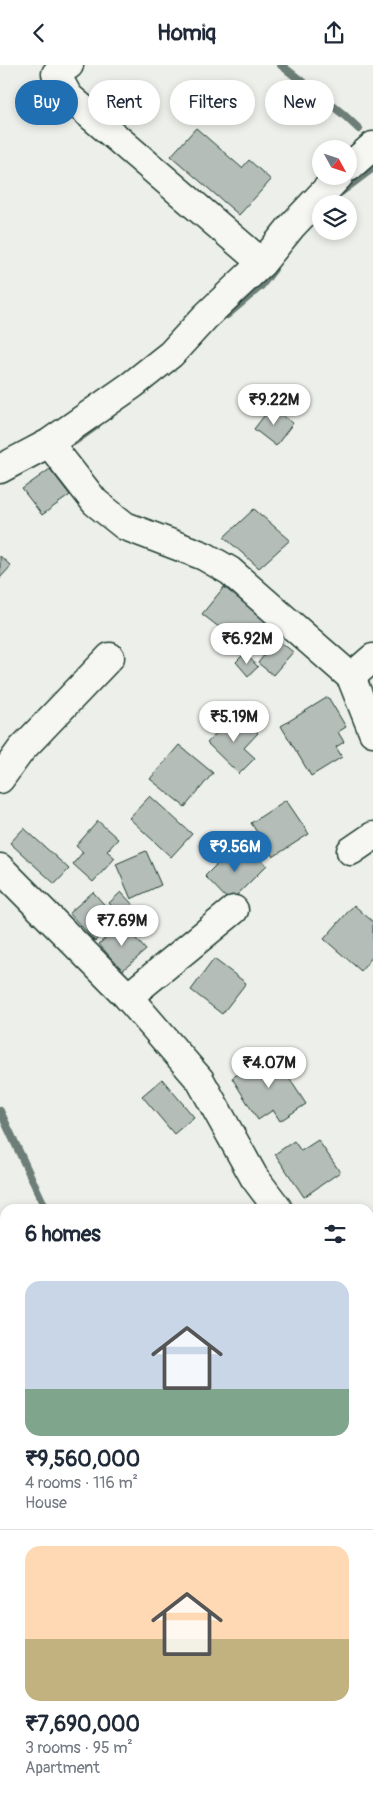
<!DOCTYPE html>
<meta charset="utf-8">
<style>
body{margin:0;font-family:Pangolin,sans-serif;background:#f2f2f3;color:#1f2937;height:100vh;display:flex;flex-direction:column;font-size:19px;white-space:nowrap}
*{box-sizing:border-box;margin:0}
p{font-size:16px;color:#747a83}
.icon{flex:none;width:28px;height:28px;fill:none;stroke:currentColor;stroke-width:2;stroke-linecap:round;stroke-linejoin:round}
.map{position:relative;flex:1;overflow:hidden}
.side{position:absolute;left:0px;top:1139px;width:374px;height:601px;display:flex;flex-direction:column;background:#fff;border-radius:15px 15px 0 0;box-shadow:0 2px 8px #0003}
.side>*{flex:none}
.banner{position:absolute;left:15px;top:15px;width:344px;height:45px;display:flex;gap:10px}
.needle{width:32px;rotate:130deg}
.buttons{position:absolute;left:312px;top:75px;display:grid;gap:10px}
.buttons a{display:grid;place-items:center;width:45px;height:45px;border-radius:50%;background:#fff;box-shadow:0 2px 8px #0003;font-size:25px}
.price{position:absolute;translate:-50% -42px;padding:0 11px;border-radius:18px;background:#fff;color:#222;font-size:16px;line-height:32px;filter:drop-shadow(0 1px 2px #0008)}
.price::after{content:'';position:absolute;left:50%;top:30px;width:15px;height:11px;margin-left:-8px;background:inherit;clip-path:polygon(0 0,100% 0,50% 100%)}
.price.active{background:#1f6fb2;color:#fff}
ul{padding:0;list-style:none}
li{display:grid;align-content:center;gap:10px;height:265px;padding:0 25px}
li+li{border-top:1px solid #e0e1e3}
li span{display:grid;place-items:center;height:155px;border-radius:15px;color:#555}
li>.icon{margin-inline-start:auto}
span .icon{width:90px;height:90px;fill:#fffc;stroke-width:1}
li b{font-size:21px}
h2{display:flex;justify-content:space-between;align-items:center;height:60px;padding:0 25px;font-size:21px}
.chip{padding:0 18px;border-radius:22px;background:#fff;box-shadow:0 2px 8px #0003;font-size:18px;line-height:45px}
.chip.active{background:#1f6fb2;color:#fff}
header{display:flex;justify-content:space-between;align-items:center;height:65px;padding:0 25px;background:#fff;font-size:22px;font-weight:700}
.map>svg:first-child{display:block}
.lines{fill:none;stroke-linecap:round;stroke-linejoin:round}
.stream{stroke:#6c7e77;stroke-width:8}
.building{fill:#b4bdb8;stroke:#1f3d34}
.minor-casing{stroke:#1f3d34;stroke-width:31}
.major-casing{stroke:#1f3d34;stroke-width:31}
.minor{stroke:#f6f6f2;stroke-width:28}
.major{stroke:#f6f6f2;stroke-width:28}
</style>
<header><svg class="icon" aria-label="back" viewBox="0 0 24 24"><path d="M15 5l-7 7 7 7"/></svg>Homiq<svg class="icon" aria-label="share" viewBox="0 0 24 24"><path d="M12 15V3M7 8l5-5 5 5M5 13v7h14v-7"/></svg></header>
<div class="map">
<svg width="373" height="1739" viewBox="0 0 373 1739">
<rect width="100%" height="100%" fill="#edefea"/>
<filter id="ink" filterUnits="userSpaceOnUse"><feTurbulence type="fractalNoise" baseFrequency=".02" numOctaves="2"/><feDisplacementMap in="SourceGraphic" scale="10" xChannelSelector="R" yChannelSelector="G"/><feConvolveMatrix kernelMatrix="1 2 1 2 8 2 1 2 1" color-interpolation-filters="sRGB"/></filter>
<g filter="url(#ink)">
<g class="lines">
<path class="stream" d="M281,0L343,49L359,64
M341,127L373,103
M227,250L261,221L274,204
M75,376L96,361
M0,1046L46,1144"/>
</g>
<path class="building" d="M196,63L242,103L249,95L271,115L239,150L171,91Z
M271,342L293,358L276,381L254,364Z
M50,404L70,430L42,450L22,424Z
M254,444L290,475L259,503L224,472Z
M0,491L11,501L0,513Z
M224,522L272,560L251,587L202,549Z
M277,574L293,587L273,610L258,598Z
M245,588L258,602L248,611L236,597Z
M328,632L346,662L338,667L344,677L336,682L342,692L311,711L281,661Z
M236,648L258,668L244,683L255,693L239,709L207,678Z
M179,680L213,708L185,742L150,714Z
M150,731L192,769L171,792L129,753Z
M286,735L309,769L273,792L251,758Z
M98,756L118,774L107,786L115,793L93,817L73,799L83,787L76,781Z
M24,763L69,804L55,819L10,778Z
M233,783L246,795L254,788L267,800L230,837L205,811Z
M146,786L161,820L131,834L116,799Z
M93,827L118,855L95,876L69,848Z
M121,827L135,842L123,853L109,838Z
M354,840L373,857V891L361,906L324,874Z
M122,858L146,885L122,906L99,879Z
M214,894L246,918L222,949L191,925Z
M272,987L306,1039L280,1056L273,1045L258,1055L232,1013Z
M162,1014L194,1052L174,1069L142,1031Z
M318,1075L340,1107L304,1132L275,1089L294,1076L301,1086Z
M373,1516V1585L369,1587V1518Z"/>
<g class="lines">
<defs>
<path id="minor" d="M69,0L56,9L68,31L262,198
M349,102L373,81
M49,378L95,437L125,461L204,491L230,506L351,612L373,667
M0,404L49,378L132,320L171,289L205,252L262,198L291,162L339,111
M351,612L373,593
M0,714L21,685L110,592
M351,786L373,771
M128,932L234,845
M182,1735V1739"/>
<path id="major" d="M0,803L128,932L200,1015L254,1112L278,1144
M369,1268L373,1274"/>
</defs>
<use href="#minor" class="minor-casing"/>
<use href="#major" class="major-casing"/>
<use href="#minor" class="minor"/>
<use href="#major" class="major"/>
</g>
</g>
</svg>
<div class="buttons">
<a><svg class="needle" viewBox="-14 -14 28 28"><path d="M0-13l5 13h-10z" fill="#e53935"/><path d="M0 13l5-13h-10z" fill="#747a83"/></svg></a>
<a><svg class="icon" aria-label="layers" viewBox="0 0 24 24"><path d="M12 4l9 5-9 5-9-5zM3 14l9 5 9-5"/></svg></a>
</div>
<b class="price" style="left:274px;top:361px">₹9.22M</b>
<b class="price" style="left:247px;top:600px">₹6.92M</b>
<b class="price" style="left:234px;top:678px">₹5.19M</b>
<b class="price active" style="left:235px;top:808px">₹9.56M</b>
<b class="price" style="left:122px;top:882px">₹7.69M</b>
<b class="price" style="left:269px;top:1024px">₹4.07M</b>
<div class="banner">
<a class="chip active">Buy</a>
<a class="chip">Rent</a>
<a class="chip">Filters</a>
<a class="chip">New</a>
</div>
<section class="side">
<h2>6 homes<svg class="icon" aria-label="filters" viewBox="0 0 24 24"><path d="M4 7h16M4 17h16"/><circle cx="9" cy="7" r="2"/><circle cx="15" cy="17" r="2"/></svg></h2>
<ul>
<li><span style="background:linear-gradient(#c9d6e8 70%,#7fa58c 0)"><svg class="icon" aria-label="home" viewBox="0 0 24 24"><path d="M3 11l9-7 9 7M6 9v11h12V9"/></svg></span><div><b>₹9,560,000</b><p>4 rooms · 116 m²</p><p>House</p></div></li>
<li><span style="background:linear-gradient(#ffd9b3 60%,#c2b280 0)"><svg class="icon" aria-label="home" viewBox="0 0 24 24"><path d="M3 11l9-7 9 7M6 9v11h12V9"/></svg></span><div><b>₹7,690,000</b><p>3 rooms · 95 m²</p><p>Apartment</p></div></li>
</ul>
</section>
</div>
